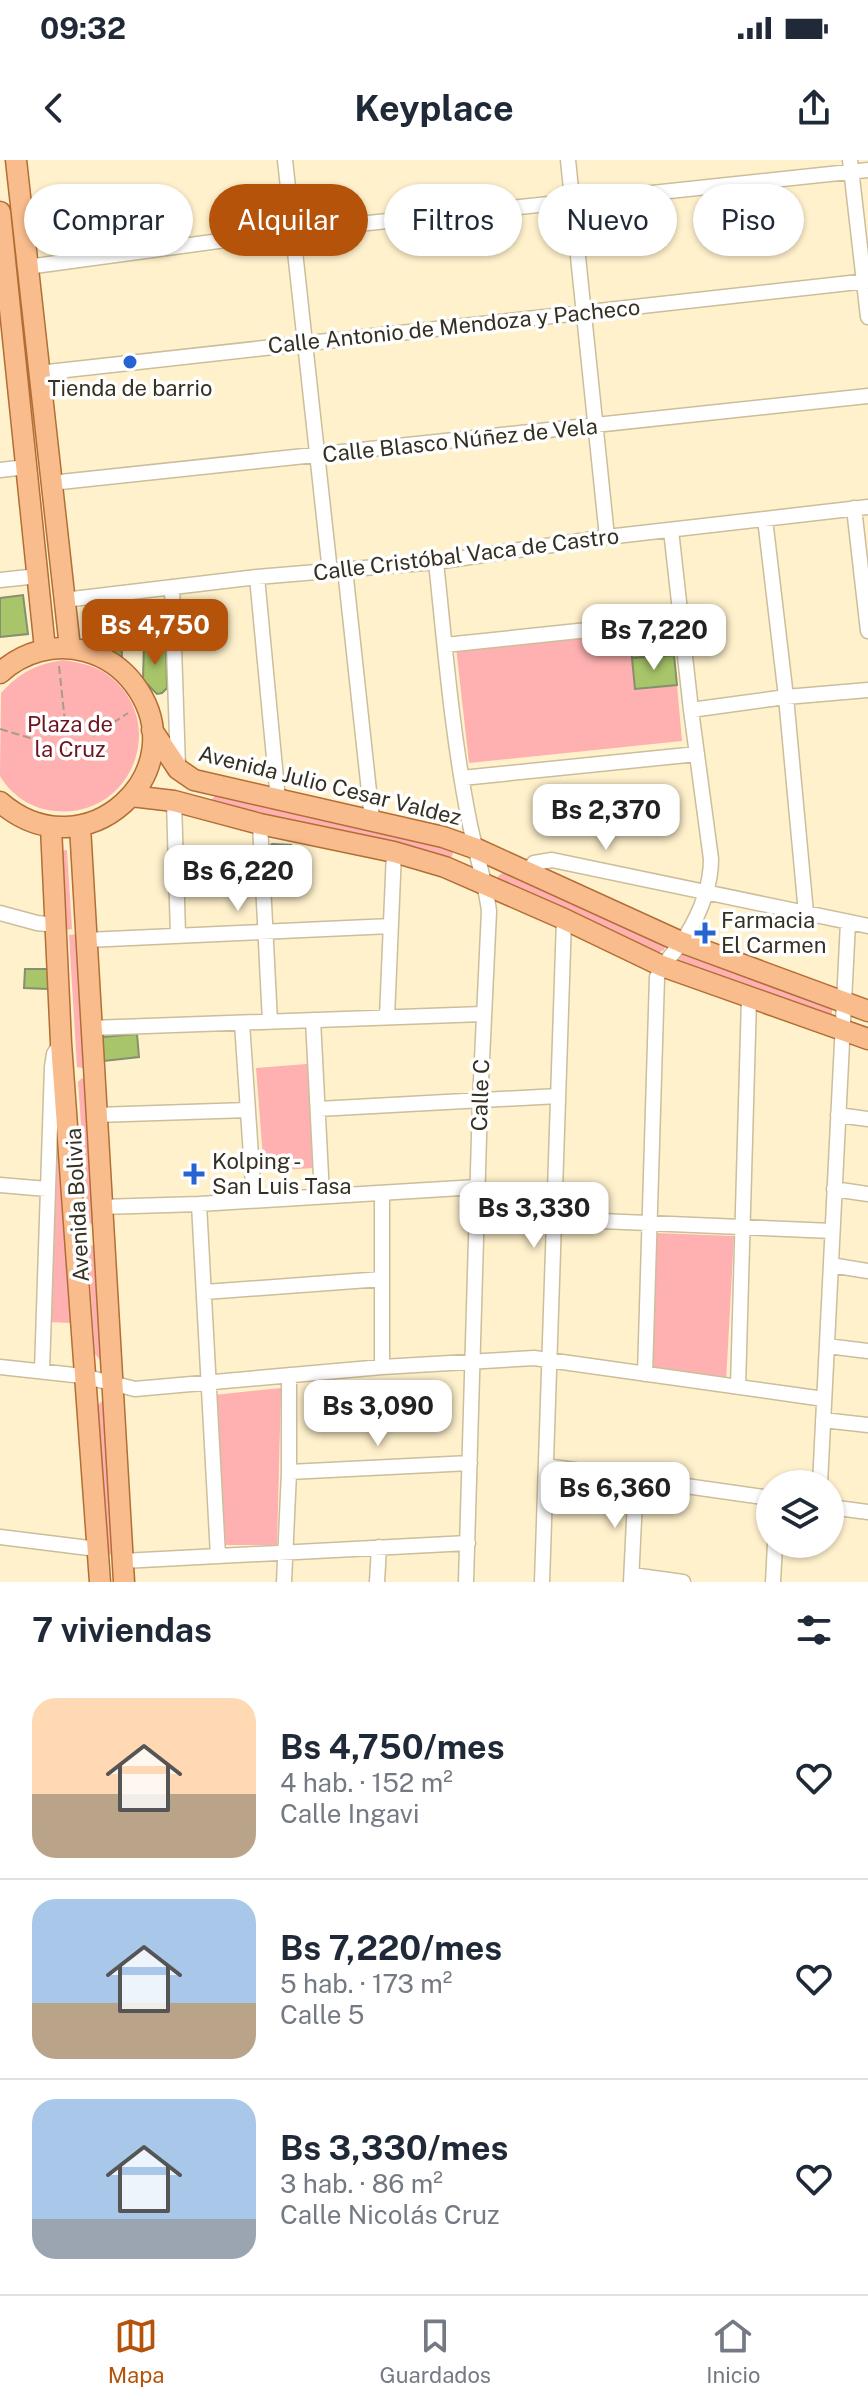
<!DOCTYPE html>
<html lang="es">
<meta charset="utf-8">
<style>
body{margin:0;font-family:"Public Sans",sans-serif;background:#f2f2f3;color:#1f2937;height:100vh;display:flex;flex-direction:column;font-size:30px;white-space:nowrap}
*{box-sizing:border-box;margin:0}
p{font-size:26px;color:#747a83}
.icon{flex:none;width:44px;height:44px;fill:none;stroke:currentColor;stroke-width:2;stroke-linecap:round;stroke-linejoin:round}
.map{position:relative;height:1422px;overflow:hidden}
.drawer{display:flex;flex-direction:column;background:#fff;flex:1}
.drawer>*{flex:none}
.hud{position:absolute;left:24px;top:24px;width:820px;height:72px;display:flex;gap:16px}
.fabs{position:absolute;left:756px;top:1310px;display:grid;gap:16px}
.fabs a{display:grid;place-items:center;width:88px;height:88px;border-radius:50%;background:#fff;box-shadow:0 2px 6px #0004;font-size:40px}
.price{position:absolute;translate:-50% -68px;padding:0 18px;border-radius:16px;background:#fff;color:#222;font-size:26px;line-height:52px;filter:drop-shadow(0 2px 4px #0008)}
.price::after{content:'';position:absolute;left:50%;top:48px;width:24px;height:18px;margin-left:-12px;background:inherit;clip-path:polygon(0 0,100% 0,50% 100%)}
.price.active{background:#b45309;color:#fff}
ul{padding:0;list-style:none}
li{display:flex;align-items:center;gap:24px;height:200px;padding:0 32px}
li+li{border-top:2px solid #e0e1e3}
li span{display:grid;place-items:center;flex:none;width:224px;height:160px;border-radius:24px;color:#555}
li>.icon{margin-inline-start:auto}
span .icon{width:96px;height:96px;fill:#fffc;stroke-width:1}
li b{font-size:34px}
h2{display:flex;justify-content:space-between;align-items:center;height:96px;padding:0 32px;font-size:34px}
.chip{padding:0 28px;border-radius:36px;background:#fff;box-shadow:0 2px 6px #0004;font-size:28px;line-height:72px}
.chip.active{background:#b45309;color:#fff}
.status{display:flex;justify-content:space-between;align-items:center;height:56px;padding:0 40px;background:#fff;direction:ltr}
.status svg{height:22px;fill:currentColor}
header{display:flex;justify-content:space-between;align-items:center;height:104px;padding:0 32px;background:#fff;font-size:36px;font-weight:700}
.dock{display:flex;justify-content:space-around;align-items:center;height:112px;border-top:2px solid #e0e1e3;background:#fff;font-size:22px;color:#747a83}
.dock a{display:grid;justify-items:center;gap:4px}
.dock .active{color:#b45309}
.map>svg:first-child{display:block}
.green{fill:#feb1b0}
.building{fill:#a8c569;stroke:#84906f;stroke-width:2}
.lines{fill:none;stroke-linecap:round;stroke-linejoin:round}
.minor-casing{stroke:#ccbe9b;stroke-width:17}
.primary-casing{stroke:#b26e35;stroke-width:23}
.path{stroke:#a79d82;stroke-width:2;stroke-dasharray:8 4;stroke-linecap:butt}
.minor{stroke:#fff;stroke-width:14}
.primary{stroke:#f9bc8c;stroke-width:20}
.poi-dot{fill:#2664d1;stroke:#fff;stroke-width:3}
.labels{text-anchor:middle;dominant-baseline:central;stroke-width:7;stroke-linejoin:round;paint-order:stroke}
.street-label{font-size:22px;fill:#353022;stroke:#fff}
.poi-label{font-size:22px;fill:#353022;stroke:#fff;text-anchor:start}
.park-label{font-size:22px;fill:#6d141e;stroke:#fff}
</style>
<div class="status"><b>09:32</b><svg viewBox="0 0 49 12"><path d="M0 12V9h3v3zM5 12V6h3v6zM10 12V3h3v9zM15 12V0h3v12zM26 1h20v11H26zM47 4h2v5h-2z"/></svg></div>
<header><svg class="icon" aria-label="back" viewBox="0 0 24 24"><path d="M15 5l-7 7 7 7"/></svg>Keyplace<svg class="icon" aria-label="share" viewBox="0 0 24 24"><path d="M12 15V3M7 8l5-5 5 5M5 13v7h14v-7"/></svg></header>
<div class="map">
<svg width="868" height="1422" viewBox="0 0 868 1422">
<rect width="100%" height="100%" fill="#fff1cc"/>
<path class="green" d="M630,469L635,528L677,525L682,581L469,603L456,487Z
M63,500C80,503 96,505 109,516C170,563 131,659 55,651C32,649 12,636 0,616L1,533C21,512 34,505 63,500Z
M218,633L451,689L453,693L451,698L446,700L219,649L210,641Z
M67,690L72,769L65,770L60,691Z
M504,712L665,786L664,790L658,793L498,721V716Z
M77,774L83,908L77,907L69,775Z
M687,791L832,845V855L827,858L682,805L679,801V796Z
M307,904L315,1008L264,1011L256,908Z
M56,913L72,1163L48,1162Z
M82,918L86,921L95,1060L92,1065L88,1061L78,922Z
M656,1073L734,1076L726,1222L650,1212Z
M92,1085L96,1088L103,1194L100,1200L95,1194L88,1089Z
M281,1228L277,1385H224L214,1235Z
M102,1241L106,1246L113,1393L111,1395L106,1392L97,1246Z"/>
<path class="building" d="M23,435L28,474L0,477V438Z
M144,443H166V483H144Z
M671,465L674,495L632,498L630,469Z
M121,474L122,497L108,489L107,475Z
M144,483H166L167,528L162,533L157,534L143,520Z
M674,495L677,525L635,529L632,498Z
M272,684L291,685L290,703L266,701L267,689Z
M25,809H49L48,829L24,828Z
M137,874L139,897L104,901L102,877Z"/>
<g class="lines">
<defs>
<path id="minor" d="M285,0L330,412
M568,0L607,377
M850,0L868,157
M27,107L293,71L868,10
M39,213L868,121
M0,310L26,307
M51,323L868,236
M854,348L868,471
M765,359L786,537L806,753
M436,402C445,487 452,575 469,660C475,691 485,720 489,751L480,942L466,1422
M345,409L372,659
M257,417L278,640
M0,420L38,416
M172,427L178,607
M64,440L257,417L436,402L607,377L868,347
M445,485L683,460
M691,550L786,537L868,530
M462,618L697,594
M174,641L178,775
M260,664L270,862
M527,712L534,703L552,700L868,766
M0,753L37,763L56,765
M87,780L391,766
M387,857L394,692
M313,860L322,1035
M242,863L254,1040
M91,868L483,854
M318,949L558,936
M96,955L248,950
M838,955L868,959
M0,1025L47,1029
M834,1029L868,1034
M199,1044L218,1396
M101,1047L199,1044L477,1027
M554,1059L832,1071
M831,1105L868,1111
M205,1132L382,1119
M827,1186L868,1191
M0,1207L83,1216L135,1229L382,1207L534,1198L824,1239
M382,1207V1033
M42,1211L52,907L54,894L59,886
M645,1214L657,817C664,801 677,790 686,776C700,753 711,725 711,699L691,550L671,370
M738,1227L749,838
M823,1260L868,1265
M546,1306L770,1338
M289,1312L470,1303
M820,1324L848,762
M830,1347L868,1352
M0,1377L97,1389
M123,1401L468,1383
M632,1415L683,1422
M284,1422L289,1312V1215
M377,1422L379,1387
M542,1422L564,759
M631,1422L636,1319
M773,1422L775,1384"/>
<path id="primary" d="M16,0L70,488
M0,52L45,489
M0,513C23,492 54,483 85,491C104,496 122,508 134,524C199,611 85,716 0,642
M152,570L178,609L194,620L443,677L477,689L681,782L868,851
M131,636L174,641L260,664L394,692L445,707L564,759L662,806L868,879
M80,666L124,1422
M51,667L61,883L100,1422"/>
</defs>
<use href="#minor" class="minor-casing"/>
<use href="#primary" class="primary-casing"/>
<path class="path" d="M59,506L65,562
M0,569L40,581
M93,576L128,553"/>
<use href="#minor" class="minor"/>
<use href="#primary" class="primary"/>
</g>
<g class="poi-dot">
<circle cx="130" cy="202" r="8"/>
<path d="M701 761h8v8h8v8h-8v8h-8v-8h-8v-8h8z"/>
<path d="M190 1002h8v8h8v8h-8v8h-8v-8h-8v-8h8z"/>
</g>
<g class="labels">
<g class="street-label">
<text transform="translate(454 166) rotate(-6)">Calle Antonio de Mendoza y Pacheco</text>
<text transform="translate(460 280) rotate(-6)">Calle Blasco Núñez de Vela</text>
<text transform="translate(466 394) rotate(-7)">Calle Cristóbal Vaca de Castro</text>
<text transform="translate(330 625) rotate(14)">Avenida Julio Cesar Valdez</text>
<text transform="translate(480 935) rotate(-88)">Calle C</text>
<text transform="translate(77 1045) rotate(-93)">Avenida Bolivia</text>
</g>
<g class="poi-label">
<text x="130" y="228" text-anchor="middle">Tienda de barrio</text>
<text x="721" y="760">Farmacia<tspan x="721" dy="25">El Carmen</tspan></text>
<text x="212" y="1001">Kolping -<tspan x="212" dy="25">San Luis Tasa</tspan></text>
</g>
<g class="park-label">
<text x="70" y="564">Plaza de<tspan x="70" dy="25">la Cruz</tspan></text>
</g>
</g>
</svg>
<div class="fabs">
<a><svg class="icon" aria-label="layers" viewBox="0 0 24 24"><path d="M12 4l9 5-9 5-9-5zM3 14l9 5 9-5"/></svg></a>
</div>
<b class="price active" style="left:155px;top:507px">Bs 4,750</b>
<b class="price" style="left:654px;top:512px">Bs 7,220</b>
<b class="price" style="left:606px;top:692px">Bs 2,370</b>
<b class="price" style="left:238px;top:753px">Bs 6,220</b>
<b class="price" style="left:534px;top:1090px">Bs 3,330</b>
<b class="price" style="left:378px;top:1288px">Bs 3,090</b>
<b class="price" style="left:615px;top:1370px">Bs 6,360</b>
<div class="hud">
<a class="chip">Comprar</a>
<a class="chip active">Alquilar</a>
<a class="chip">Filtros</a>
<a class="chip">Nuevo</a>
<a class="chip">Piso</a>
</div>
</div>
<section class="drawer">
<h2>7 viviendas<svg class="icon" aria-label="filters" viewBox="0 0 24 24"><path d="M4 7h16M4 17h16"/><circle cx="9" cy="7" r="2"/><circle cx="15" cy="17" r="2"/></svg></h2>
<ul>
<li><span style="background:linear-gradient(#ffd9b3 60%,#b9a48a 0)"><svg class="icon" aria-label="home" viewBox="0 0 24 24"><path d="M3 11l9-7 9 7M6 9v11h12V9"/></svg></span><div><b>Bs 4,750/mes</b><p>4 hab. · 152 m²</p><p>Calle Ingavi</p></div><svg class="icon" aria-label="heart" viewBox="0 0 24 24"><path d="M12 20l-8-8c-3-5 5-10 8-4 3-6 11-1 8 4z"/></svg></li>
<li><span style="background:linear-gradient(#a9c7e8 65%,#b9a48a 0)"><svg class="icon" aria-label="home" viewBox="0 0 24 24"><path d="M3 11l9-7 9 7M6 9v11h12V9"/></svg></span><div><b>Bs 7,220/mes</b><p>5 hab. · 173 m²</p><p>Calle 5</p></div><svg class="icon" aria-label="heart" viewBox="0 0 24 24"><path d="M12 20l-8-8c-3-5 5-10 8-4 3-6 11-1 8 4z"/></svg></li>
<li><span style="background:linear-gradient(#a9c7e8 75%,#9aa5b1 0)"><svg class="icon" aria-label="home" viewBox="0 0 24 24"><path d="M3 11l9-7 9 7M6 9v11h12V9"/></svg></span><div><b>Bs 3,330/mes</b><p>3 hab. · 86 m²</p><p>Calle Nicolás Cruz</p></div><svg class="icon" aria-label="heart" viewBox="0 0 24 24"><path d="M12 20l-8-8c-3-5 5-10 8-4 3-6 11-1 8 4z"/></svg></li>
</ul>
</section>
<nav class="dock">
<a class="active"><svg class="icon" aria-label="map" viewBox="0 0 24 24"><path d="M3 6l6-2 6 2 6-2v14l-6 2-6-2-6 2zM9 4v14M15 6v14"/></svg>Mapa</a>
<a><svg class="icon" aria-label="saved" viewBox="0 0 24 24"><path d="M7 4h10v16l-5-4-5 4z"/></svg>Guardados</a>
<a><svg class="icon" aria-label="home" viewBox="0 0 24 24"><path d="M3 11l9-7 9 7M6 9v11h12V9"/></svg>Inicio</a>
</nav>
